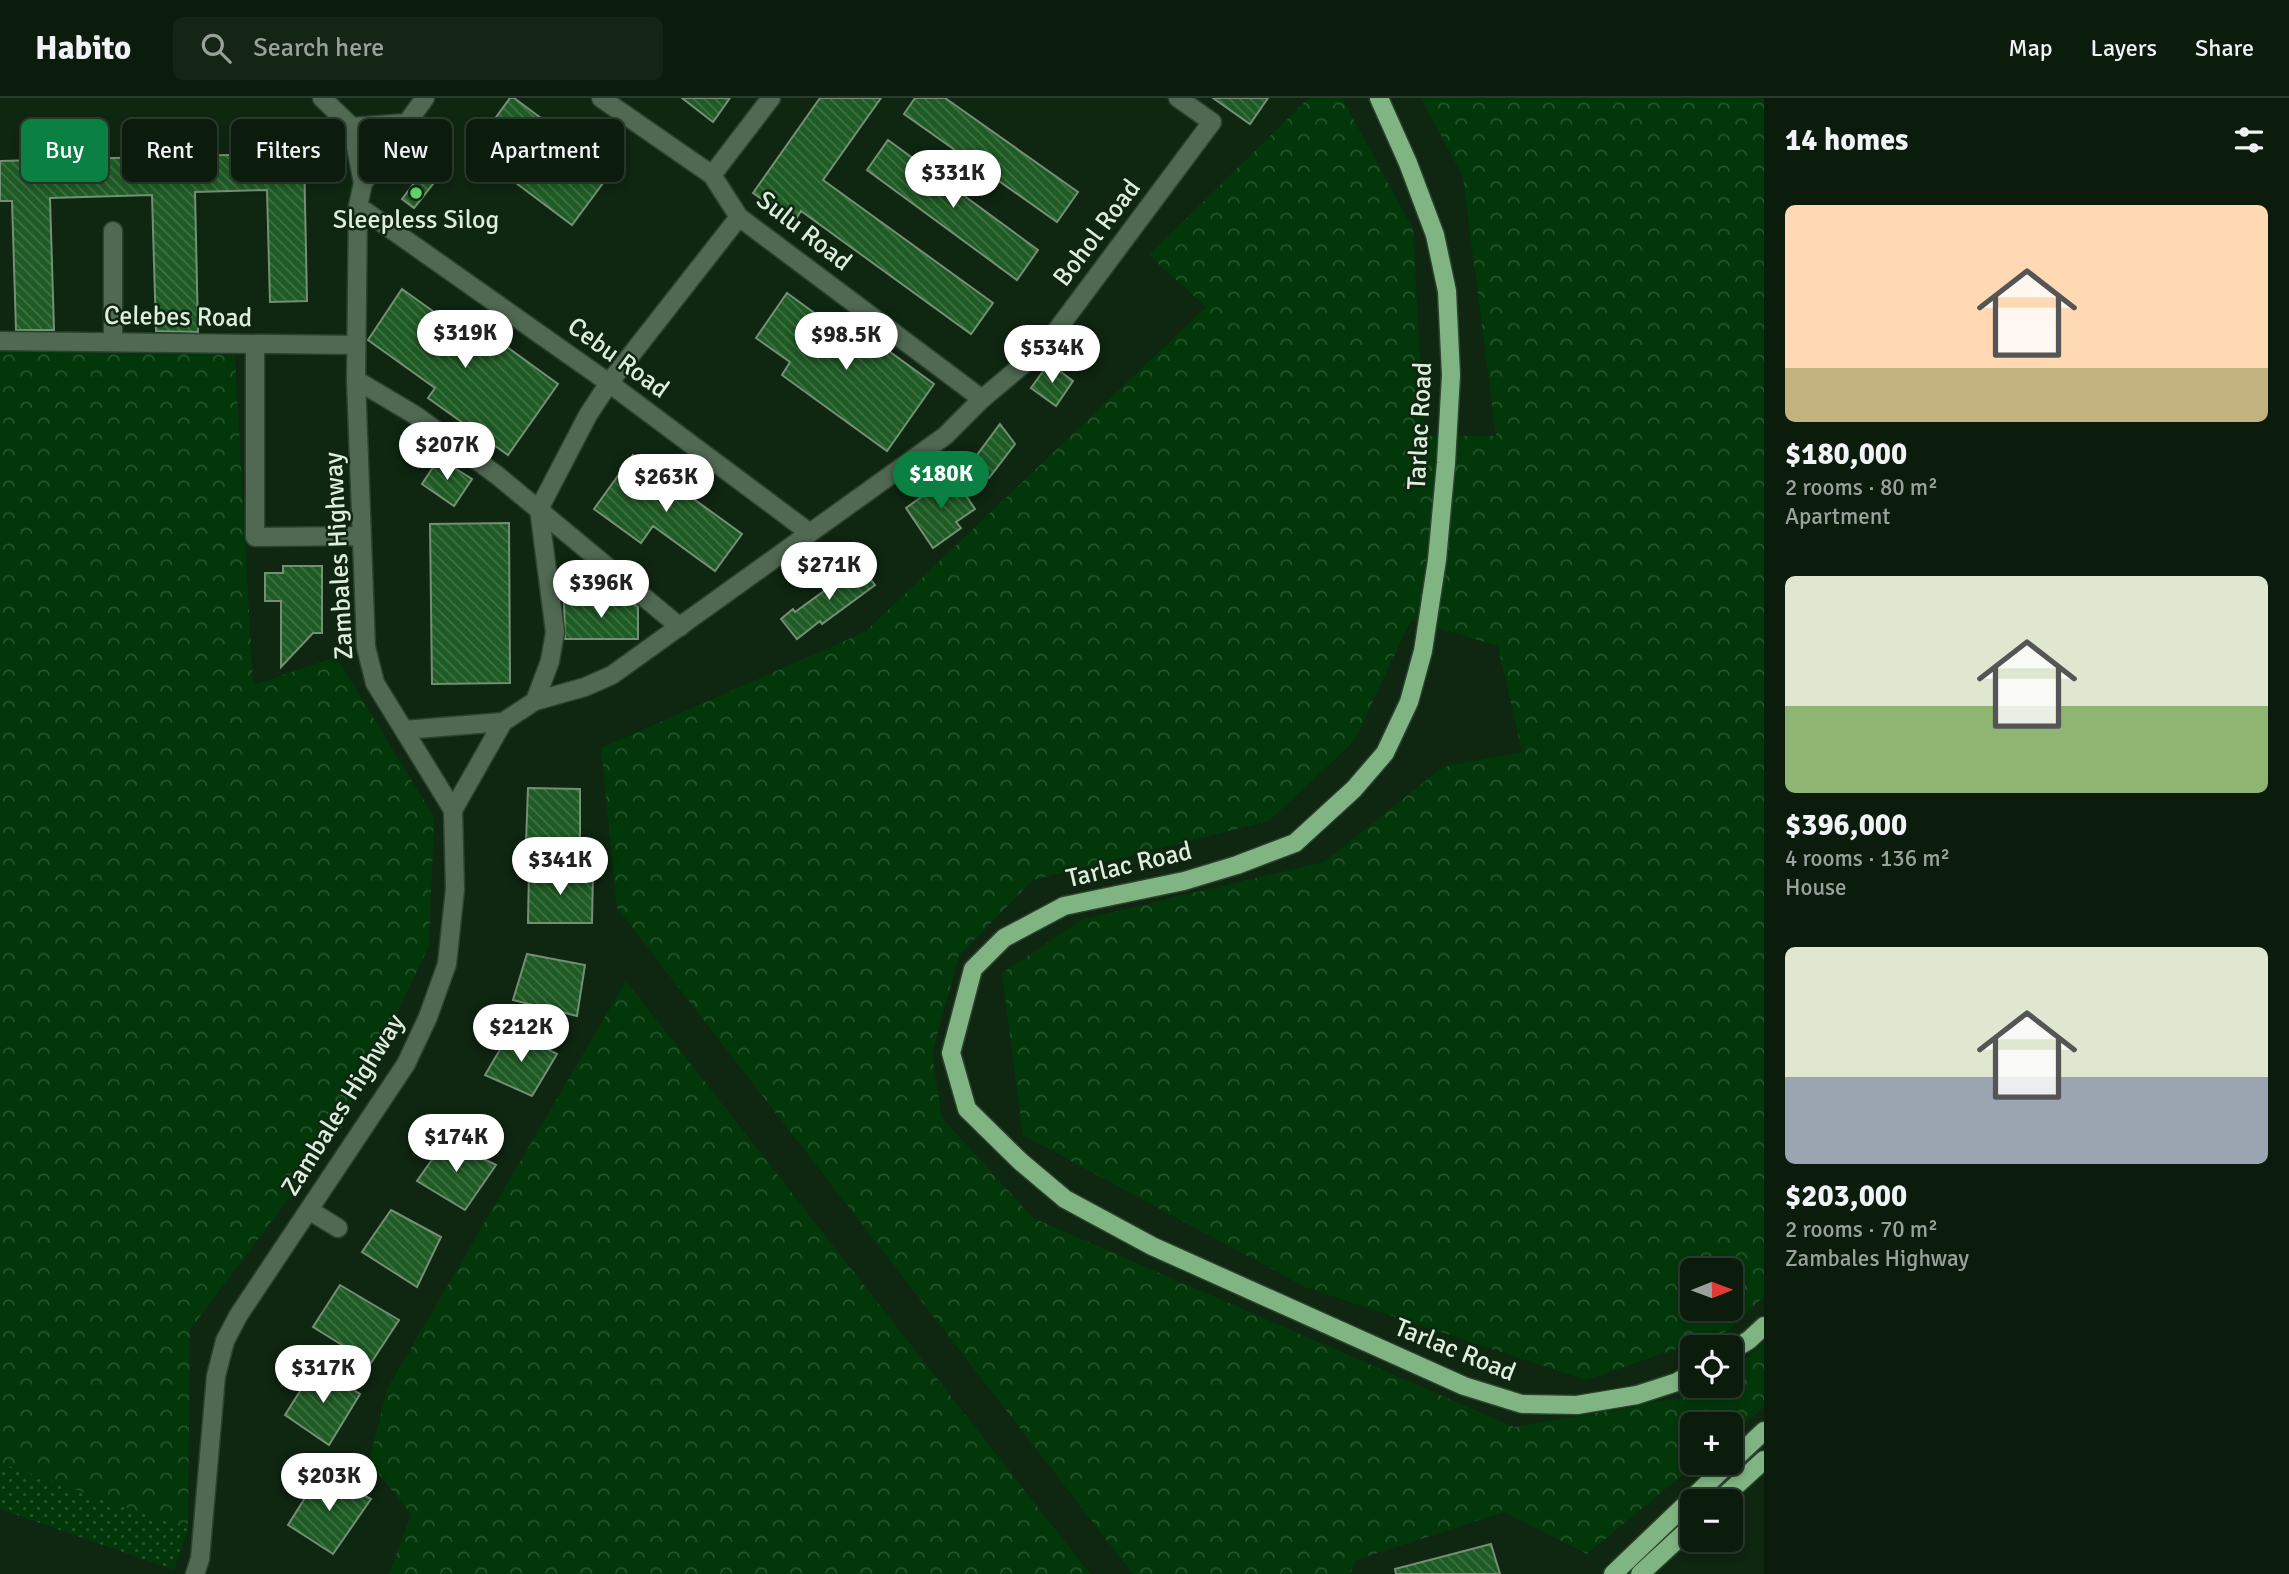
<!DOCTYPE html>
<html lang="en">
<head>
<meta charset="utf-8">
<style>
  body { margin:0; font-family:Signika,sans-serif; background:#142516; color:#f1f3f6; height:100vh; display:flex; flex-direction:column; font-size:26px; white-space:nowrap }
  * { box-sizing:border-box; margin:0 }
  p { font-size:23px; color:#9aa19d }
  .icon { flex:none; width:38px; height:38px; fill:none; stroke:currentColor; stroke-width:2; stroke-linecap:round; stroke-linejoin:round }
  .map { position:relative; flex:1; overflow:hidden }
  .sheet { display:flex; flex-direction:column; background:#0b1c0d; width:525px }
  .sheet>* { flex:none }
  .guide { position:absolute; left:21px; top:21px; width:665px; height:63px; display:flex; gap:14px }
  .needle { width:46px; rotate:89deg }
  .controls { position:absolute; left:1680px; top:1160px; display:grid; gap:14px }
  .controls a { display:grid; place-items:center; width:63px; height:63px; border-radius:10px; background:#0b1c0d; box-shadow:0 4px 10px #0003,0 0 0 2px #2b3a2e; font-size:35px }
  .price { position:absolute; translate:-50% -60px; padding:0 16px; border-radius:24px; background:#fff; color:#222; font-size:23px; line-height:46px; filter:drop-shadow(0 2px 4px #0008) }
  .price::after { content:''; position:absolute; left:50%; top:42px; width:21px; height:16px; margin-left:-10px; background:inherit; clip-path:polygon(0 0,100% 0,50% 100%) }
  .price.current { background:#0b8043; color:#fff }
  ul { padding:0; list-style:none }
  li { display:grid; align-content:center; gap:14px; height:371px; padding:0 21px }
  li span { display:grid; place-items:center; height:217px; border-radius:10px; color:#555 }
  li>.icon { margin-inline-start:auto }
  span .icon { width:126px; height:126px; fill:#fffc; stroke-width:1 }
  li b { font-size:30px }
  h2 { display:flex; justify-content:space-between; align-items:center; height:84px; padding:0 21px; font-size:30px }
  .tag { padding:0 24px; border-radius:10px; background:#0b1c0d; box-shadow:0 4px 10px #0003,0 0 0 2px #2b3a2e; font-size:24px; line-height:63px }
  .tag.current { background:#0b8043; color:#fff }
  header { display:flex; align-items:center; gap:42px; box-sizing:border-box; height:98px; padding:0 35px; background:#0b1c0d; border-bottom:2px solid #2b3a2e }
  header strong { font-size:33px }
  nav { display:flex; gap:38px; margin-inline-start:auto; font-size:24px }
  .search { width:490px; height:63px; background:#142516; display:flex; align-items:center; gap:18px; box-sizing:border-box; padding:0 24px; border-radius:10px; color:#9aa19d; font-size:26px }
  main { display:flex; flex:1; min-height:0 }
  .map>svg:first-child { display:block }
</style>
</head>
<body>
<header>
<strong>Habito</strong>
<div class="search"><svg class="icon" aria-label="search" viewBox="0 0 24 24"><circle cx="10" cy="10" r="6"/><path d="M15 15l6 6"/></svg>Search here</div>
<nav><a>Map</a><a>Layers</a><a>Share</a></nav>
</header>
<main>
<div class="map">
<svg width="1764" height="1476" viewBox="0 0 1764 1476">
  <defs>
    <pattern id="grass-dots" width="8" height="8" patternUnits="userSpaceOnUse" patternTransform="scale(1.75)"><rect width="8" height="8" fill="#02370a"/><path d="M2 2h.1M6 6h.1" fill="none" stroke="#26542d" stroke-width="1.8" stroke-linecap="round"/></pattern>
    <pattern id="forest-crowns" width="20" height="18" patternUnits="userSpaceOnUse" patternTransform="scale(1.75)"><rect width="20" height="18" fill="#02370a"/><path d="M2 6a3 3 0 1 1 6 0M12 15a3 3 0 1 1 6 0" fill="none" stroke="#26542d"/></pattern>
    <pattern id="building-back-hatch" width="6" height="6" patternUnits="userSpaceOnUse" patternTransform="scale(1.75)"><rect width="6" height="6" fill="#1f5b25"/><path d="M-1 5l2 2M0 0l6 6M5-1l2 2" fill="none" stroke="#3f7344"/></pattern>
  </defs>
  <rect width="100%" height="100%" fill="#0f2611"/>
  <path fill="url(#grass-dots)" d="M 0,1365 L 188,1431 L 174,1472 L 0,1411 Z"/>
  <path fill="url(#forest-crowns)" fill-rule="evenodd" d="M 1309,0 L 1342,0 L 1413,131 L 1424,338 L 1496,338 L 1463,79 L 1421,0 L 1764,0 L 1764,1198 L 1728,1233 L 1586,1282 L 1305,1189 L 1023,1037 L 1002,875 L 1083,821 L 1324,764 L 1443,669 L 1522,654 L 1498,548 L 1411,522 L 1354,643 L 1269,723 L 1033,782 L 959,857 L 932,956 L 942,1020 L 1033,1120 L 1514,1329 L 1705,1296 L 1714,1288 L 1731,1288 L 1731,1273 L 1764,1244 L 1764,1309 L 1731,1336 L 1731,1326 L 1692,1326 L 1692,1365 L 1697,1365 L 1587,1456 L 1504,1414 L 1356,1462 L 1350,1476 L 1133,1476 L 617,810 L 601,650 L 865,534 L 1206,209 L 1149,157 ZM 1692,1172 L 1731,1172 L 1731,1211 L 1692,1211 Z
    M 0,248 L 235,257 L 253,587 L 336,559 L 434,719 L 429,848 L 342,1029 L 190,1232 L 188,1431 L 0,1365 Z
    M 626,883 L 1090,1476 L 389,1476 L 411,1416 L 369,1364 L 387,1291 Z"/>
  <path fill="url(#building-back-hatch)" stroke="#758f75" stroke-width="2" d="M 510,0 L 514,0 L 612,73 L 572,127 L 472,52 Z
    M 682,0 L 730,0 L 713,24 Z
    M 820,0 L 881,0 L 823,82 L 993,205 L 971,236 L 801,113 L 794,124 L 753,95 Z
    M 915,0 L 945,0 L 1078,94 L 1057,124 L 904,16 Z
    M 1213,0 L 1268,0 L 1250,26 Z
    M 888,42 L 1038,152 L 1017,182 L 867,72 Z
    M 422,46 L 448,67 L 414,110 L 402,101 L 415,84 L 401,73 Z
    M 304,55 L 307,203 L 270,204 L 267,92 L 195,94 L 198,234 L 156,233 L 152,97 L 50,100 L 54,232 L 16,232 L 12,103 L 0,103 L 0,63 Z
    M 402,191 L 455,229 L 463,217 L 558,286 L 508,357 L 428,300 L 435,290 L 368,242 Z
    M 787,195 L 846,238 L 853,227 L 934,286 L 887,353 L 782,277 L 790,264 L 756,240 Z
    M 1049,265 L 1073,283 L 1056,308 L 1031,290 Z
    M 1000,326 L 1015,346 L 989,380 L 971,365 Z
    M 633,357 L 742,436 L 715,473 L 653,428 L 641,445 L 594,411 Z
    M 439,360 L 472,381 L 454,408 L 422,386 Z
    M 952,377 L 975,411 L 956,424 L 961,430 L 933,450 L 906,410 Z
    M 509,425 L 510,585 L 432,586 L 430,426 Z
    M 860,467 L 875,487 L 822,526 L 820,523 L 797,541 L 781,521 L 793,511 L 795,514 Z
    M 283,468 L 322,468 L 322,535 L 313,535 L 281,569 L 281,503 L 265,503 L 265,475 L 283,475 Z
    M 564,503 L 631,503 L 638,509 L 638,541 L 565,541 Z
    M 528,690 L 580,691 L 580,745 L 526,744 Z
    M 529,771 L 593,774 L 592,825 L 528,825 Z
    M 527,856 L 585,867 L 577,918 L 513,902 Z
    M 511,933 L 557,956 L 532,998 L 485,977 Z
    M 446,1042 L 496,1067 L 465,1112 L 417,1083 Z
    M 391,1112 L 441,1139 L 417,1189 L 362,1154 Z
    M 340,1187 L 399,1222 L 371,1265 L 313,1229 Z
    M 316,1268 L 360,1296 L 329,1347 L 285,1317 Z
    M 320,1376 L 371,1401 L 333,1456 L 288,1427 Z
    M 1491,1446 L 1500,1476 L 1396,1476 L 1395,1471 Z"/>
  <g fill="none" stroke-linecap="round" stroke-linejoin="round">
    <defs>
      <path id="minor" d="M 322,0 L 352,29 L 407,25
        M 601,0 L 712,77 L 739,119 L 982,301
        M 352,29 L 363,85
        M 712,77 L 771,0
        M 358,108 L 609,285 L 810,435
        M 113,133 L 113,244
        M 0,243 L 355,247
        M 255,246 L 255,439 L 361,438
        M 356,282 L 415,317 L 498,378 L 680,529
        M 535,603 L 550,563 L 555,534 L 539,411 L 588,317 L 609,285 L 739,119
        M 404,632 L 503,624 L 535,603 L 585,589 L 612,577 L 945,338 L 982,301 L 1045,248 L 1212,24 L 1178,0
        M 453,712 L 503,624
        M 309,1112 L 338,1130
        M 195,1476 L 200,1461 L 216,1278 L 225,1243 L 238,1218 L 406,966 L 428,919 L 447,866 L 455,791 L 453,712 L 375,585 L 366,549 L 356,282 L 358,108 L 363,85 L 425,0"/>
      <path id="major" d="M 1379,0 L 1408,65 L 1435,137 L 1447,193 L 1451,277 L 1446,365 L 1437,462 L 1423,553 L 1409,604 L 1385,655 L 1354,691 L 1295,745 L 1237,767 L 1184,783 L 1064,808 L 1004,840 L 973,871 L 951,955 L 967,1011 L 1021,1064 L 1065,1101 L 1152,1148 L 1464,1288 L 1522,1306 L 1577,1307 L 1637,1297 L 1677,1284 L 1692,1275
        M 1731,1253 L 1749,1242 L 1764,1228
        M 1731,1364 L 1764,1333
        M 1718,1404 L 1764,1362
        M 1613,1476 L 1729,1365
        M 1640,1476 L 1692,1428"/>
    </defs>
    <use href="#minor" stroke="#2c422e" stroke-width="21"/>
    <use href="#major" stroke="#2c422e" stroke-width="21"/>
    <use href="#minor" stroke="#516952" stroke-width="18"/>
    <use href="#major" stroke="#81b483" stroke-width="18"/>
  </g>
  <circle fill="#61d46a" stroke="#0f2611" stroke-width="2.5" cx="416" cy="95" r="7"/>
  <g text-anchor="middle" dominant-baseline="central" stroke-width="5" stroke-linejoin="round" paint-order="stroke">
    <g font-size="26" fill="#dfeddf" stroke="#0f2611">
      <text x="416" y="122">Sleepless Silog</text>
    </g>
    <g font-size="26" fill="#dfeddf" stroke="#0f2611">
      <text transform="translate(804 133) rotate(38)">Sulu Road</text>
      <text transform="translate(1097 135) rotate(-53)">Bohol Road</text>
      <text transform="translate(178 219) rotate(1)">Celebes Road</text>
      <text transform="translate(618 260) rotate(36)">Cebu Road</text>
      <text transform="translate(1420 328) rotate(-87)">Tarlac Road</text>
      <text transform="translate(339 458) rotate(-93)">Zambales Highway</text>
      <text transform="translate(1129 767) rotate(-13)">Tarlac Road</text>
      <text transform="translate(343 1007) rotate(-58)">Zambales Highway</text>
      <text transform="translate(1455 1252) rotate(22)">Tarlac Road</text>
    </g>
  </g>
</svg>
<div class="controls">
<a><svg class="needle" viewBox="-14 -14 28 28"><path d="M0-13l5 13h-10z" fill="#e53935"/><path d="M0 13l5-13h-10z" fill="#9aa19d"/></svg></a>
<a><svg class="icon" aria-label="locate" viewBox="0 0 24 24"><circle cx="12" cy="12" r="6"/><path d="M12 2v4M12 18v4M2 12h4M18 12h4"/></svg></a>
<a>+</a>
<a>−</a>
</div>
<b class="price" style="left:953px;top:112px">$331K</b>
<b class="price" style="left:465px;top:272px">$319K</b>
<b class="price" style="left:846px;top:274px">$98.5K</b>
<b class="price" style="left:1052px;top:287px">$534K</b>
<b class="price" style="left:447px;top:384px">$207K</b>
<b class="price current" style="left:941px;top:413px">$180K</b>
<b class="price" style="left:666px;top:416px">$263K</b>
<b class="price" style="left:829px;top:504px">$271K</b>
<b class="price" style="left:601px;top:522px">$396K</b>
<b class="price" style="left:560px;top:799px">$341K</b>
<b class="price" style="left:521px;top:966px">$212K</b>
<b class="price" style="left:456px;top:1076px">$174K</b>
<b class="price" style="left:323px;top:1307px">$317K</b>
<b class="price" style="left:329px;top:1415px">$203K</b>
<div class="guide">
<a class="tag current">Buy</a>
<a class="tag">Rent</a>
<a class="tag">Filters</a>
<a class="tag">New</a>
<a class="tag">Apartment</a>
</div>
</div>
<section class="sheet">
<h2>14 homes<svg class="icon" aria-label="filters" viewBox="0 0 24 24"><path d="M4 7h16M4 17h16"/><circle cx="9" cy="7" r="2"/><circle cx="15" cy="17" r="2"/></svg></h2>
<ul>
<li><span style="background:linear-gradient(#ffd9b3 75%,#c2b280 0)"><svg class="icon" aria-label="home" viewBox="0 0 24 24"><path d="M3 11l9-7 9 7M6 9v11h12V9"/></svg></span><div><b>$180,000</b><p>2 rooms · 80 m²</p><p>Apartment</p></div></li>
<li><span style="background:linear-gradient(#dfe7d0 60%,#8fb573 0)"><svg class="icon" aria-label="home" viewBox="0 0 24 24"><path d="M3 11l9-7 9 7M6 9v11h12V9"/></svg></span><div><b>$396,000</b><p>4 rooms · 136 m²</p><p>House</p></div></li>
<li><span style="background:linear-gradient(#dfe7d0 60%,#9aa5b1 0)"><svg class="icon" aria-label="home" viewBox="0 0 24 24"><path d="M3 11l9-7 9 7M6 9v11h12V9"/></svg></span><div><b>$203,000</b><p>2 rooms · 70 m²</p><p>Zambales Highway</p></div></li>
</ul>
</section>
</main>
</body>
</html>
